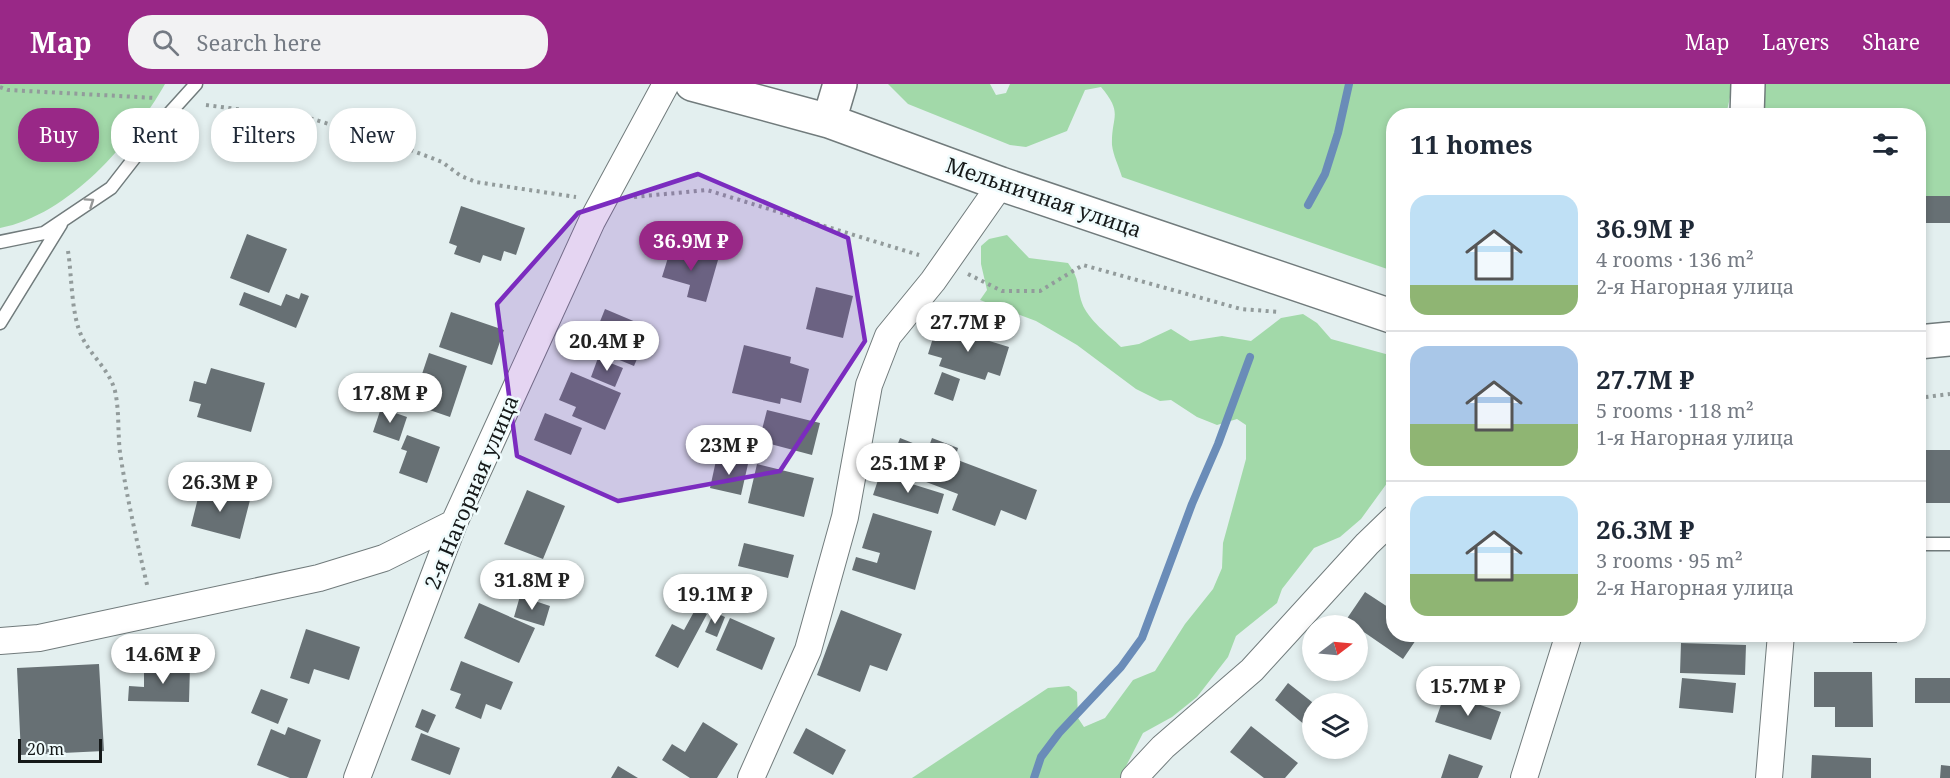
<!DOCTYPE html>
<html lang="en">
<head>
<meta charset="utf-8">
<style>
  body { margin:0; font-family:"Noto Serif",serif; background:#f2f2f3; color:#1f2937; height:100vh; display:flex; flex-direction:column; font-size:22px; white-space:nowrap }
  * { box-sizing:border-box; margin:0 }
  p { font-size:20px; color:#747a83 }
  .icon { flex:none; width:33px; height:33px; fill:none; stroke:currentColor; stroke-width:2; stroke-linecap:round; stroke-linejoin:round }
  .map { position:relative; flex:1; overflow:hidden }
  .drawer { position:absolute; left:1386px; top:24px; width:540px; height:534px; display:flex; flex-direction:column; background:#fff; border-radius:24px; box-shadow:0 3px 9px #0003 }
  .drawer>* { flex:none }
  .banner { position:absolute; left:18px; top:24px; width:570px; height:54px; display:flex; gap:12px }
  .needle { width:39px; rotate:74deg }
  .controls { position:absolute; left:1302px; top:531px; display:grid; gap:12px }
  .controls a { display:grid; place-items:center; width:66px; height:66px; border-radius:50%; background:#fff; box-shadow:0 3px 9px #0003; font-size:30px }
  .scale { position:absolute; left:18px; bottom:15px; width:84px; box-sizing:border-box; padding-left:6px; border:3px solid #151919; border-top:0; font-size:16px; line-height:21px; white-space:nowrap; color:#151919; -webkit-text-stroke:4px #f0fcfd; paint-order:stroke }
  .price { position:absolute; translate:-50% -51px; padding:0 14px; border-radius:21px; background:#fff; color:#222; font-size:20px; line-height:39px; filter:drop-shadow(0 2px 3px #0008) }
  .price::after { content:''; position:absolute; left:50%; top:36px; width:18px; height:14px; margin-left:-9px; background:inherit; clip-path:polygon(0 0,100% 0,50% 100%) }
  .price.current { background:#992887; color:#fff }
  ul { padding:0; list-style:none }
  li { display:flex; align-items:center; gap:18px; height:150px; padding:0 24px }
  li+li { border-top:2px solid #e0e1e3 }
  li span { display:grid; place-items:center; flex:none; width:168px; height:120px; border-radius:18px; color:#555 }
  li>.icon { margin-inline-start:auto }
  span .icon { width:72px; height:72px; fill:#fffc; stroke-width:1 }
  li b { font-size:26px }
  h2 { display:flex; justify-content:space-between; align-items:center; height:72px; padding:0 24px; font-size:26px }
  .pill { padding:0 21px; border-radius:24px; background:#fff; box-shadow:0 3px 9px #0003; font-size:21px; line-height:54px }
  .pill.current { background:#992887; color:#fff }
  header { display:flex; align-items:center; gap:36px; box-sizing:border-box; height:84px; padding:0 30px; background:#992887; color:#fff }
  header strong { font-size:28px }
  nav { display:flex; gap:33px; margin-inline-start:auto; font-size:21px }
  .search { width:420px; height:54px; background:#f2f2f3; display:flex; align-items:center; gap:15px; box-sizing:border-box; padding:0 21px; border-radius:24px; color:#747a83; font-size:22px }
  .map>svg:first-child { display:block }
</style>
</head>
<body>
<header>
<strong>Map</strong>
<div class="search"><svg class="icon" aria-label="search" viewBox="0 0 24 24"><circle cx="10" cy="10" r="6"/><path d="M15 15l6 6"/></svg>Search here</div>
<nav><a>Map</a><a>Layers</a><a>Share</a></nav>
</header>
<div class="map">
<svg width="1950" height="694" viewBox="0 0 1950 694">
  <rect width="100%" height="100%" fill="#e3efef"/>
  <path fill="#a2d9a9" d="M 0,0 L 165,0 C 132,58 69,131 0,144 Z
    M 888,0 L 990,0 L 996,11 L 1006,9 L 1010,0 L 1733,0 L 1726,31 L 1394,32 L 1393,187 L 1122,93 C 1119,83 1113,71 1112,61 C 1111,32 1124,30 1101,3 L 1085,6 L 1067,47 L 1026,63 L 1010,61 L 908,20 Z
    M 1758,0 L 1950,0 L 1950,112 L 1919,112 L 1918,32 L 1757,32 Z
    M 1007,151 L 1029,174 L 1068,179 C 1081,197 1076,201 1082,219 C 1088,236 1109,251 1121,263 L 1139,260 L 1171,245 L 1190,257 L 1222,252 L 1251,257 L 1281,234 L 1303,230 L 1317,239 L 1331,255 L 1393,272 L 1393,391 L 1361,435 L 1340,453 L 1314,464 L 1282,505 L 1277,519 L 1236,552 L 1228,573 L 1197,613 L 1172,633 L 1143,649 L 1120,694 L 912,694 L 1048,604 L 1069,602 L 1077,608 L 1078,634 L 1084,643 L 1105,634 L 1133,596 L 1155,587 L 1185,540 L 1213,505 L 1222,484 L 1223,459 L 1246,375 L 1246,341 L 1237,335 L 1217,341 L 1197,333 L 1171,316 L 1160,317 L 1136,305 L 1077,261 L 1036,237 L 980,216 L 987,206 L 981,180 L 981,162 L 989,155 Z"/>
  <g fill="none" stroke-linecap="round" stroke-linejoin="round">
    <path stroke="#6a8cb8" stroke-width="8" d="M 1308,121 L 1325,90 L 1338,49 L 1349,0
      M 1034,694 L 1041,673 L 1059,649 L 1121,583 L 1142,554 L 1192,420 L 1218,360 L 1250,273"/>
  </g>
  <path fill="#677074" d="M 1918,112 L 1950,112 L 1950,139 L 1918,139 Z
    M 461,122 L 525,144 L 516,171 L 504,167 L 501,177 L 483,171 L 480,179 L 454,170 L 457,162 L 449,159 Z
    M 247,150 L 287,165 L 269,209 L 230,194 Z
    M 671,164 L 718,176 L 706,218 L 687,213 L 690,201 L 662,193 Z
    M 816,203 L 853,212 L 843,254 L 806,245 Z
    M 244,208 L 281,222 L 286,210 L 299,215 L 301,209 L 309,212 L 296,244 L 239,221 Z
    M 605,225 L 650,244 L 634,282 L 605,270 L 610,256 L 595,250 Z
    M 451,228 L 504,246 L 492,281 L 439,263 Z
    M 937,241 L 1009,263 L 1000,292 L 988,288 L 985,296 L 939,282 L 942,274 L 928,270 Z
    M 744,261 L 791,273 L 790,279 L 809,285 L 801,319 L 781,314 L 780,320 L 732,309 Z
    M 429,269 L 467,282 L 450,333 L 412,320 Z
    M 598,274 L 623,284 L 615,303 L 591,293 Z
    M 211,284 L 265,299 L 251,348 L 197,333 L 201,320 L 189,317 L 194,297 L 206,300 Z
    M 571,288 L 621,309 L 605,346 L 572,332 L 576,323 L 559,316 Z
    M 942,288 L 960,295 L 953,317 L 934,310 Z
    M 381,324 L 407,333 L 399,357 L 373,348 Z
    M 767,326 L 820,339 L 812,371 L 759,357 Z
    M 545,329 L 582,344 L 571,371 L 534,356 Z
    M 407,351 L 440,363 L 427,399 L 399,389 L 407,367 L 401,365 Z
    M 900,354 L 928,365 L 932,354 L 958,364 L 955,375 L 1037,406 L 1026,436 L 1001,426 L 995,442 L 952,426 L 958,410 L 889,384 Z
    M 1918,366 L 1950,366 L 1950,419 L 1918,419 Z
    M 717,372 L 748,380 L 741,411 L 710,404 Z
    M 757,380 L 814,394 L 804,433 L 748,419 Z
    M 880,390 L 944,410 L 938,430 L 873,411 Z
    M 201,402 L 250,416 L 240,455 L 191,442 Z
    M 527,406 L 565,422 L 543,475 L 504,460 Z
    M 873,429 L 932,447 L 915,506 L 852,486 L 856,473 L 877,479 L 880,469 L 862,464 Z
    M 744,459 L 794,471 L 788,494 L 738,482 Z
    M 1365,508 L 1394,527 L 1394,550 L 1420,550 L 1403,575 L 1358,544 L 1358,542 L 1346,536 Z
    M 520,512 L 550,522 L 544,542 L 514,533 Z
    M 479,519 L 535,544 L 519,579 L 464,554 Z
    M 696,524 L 707,530 L 678,584 L 655,572 L 672,540 L 684,546 Z
    M 841,526 L 902,550 L 887,587 L 870,581 L 860,608 L 817,591 Z
    M 714,528 L 725,533 L 717,553 L 705,548 Z
    M 730,534 L 775,554 L 762,586 L 716,566 Z
    M 306,545 L 360,563 L 349,596 L 314,585 L 309,600 L 290,594 Z
    M 1681,550 L 1738,550 L 1738,555 L 1681,554 Z
    M 1853,550 L 1897,550 L 1897,559 L 1853,559 Z
    M 1681,559 L 1746,561 L 1745,591 L 1680,589 Z
    M 461,577 L 513,598 L 501,626 L 486,620 L 481,635 L 455,624 L 461,610 L 450,606 Z
    M 99,580 L 104,667 L 21,671 L 17,584 Z
    M 144,581 L 190,582 L 189,618 L 128,617 L 129,602 L 144,603 Z
    M 1814,588 L 1872,588 L 1873,643 L 1835,643 L 1835,623 L 1814,623 Z
    M 1682,594 L 1736,599 L 1733,629 L 1679,624 Z
    M 1915,594 L 1950,594 L 1950,619 L 1915,619 Z
    M 1288,599 L 1312,618 L 1312,647 L 1275,616 Z
    M 261,605 L 288,615 L 278,640 L 251,629 Z
    M 1445,609 L 1501,628 L 1491,656 L 1435,638 Z
    M 422,625 L 436,631 L 428,649 L 415,643 Z
    M 703,638 L 738,660 L 717,694 L 690,694 L 662,676 L 672,660 L 685,668 Z
    M 1251,642 L 1298,679 L 1285,694 L 1264,694 L 1230,668 Z
    M 288,643 L 321,656 L 307,694 L 290,694 L 257,681 L 271,645 L 285,651 Z
    M 806,644 L 846,666 L 833,691 L 793,669 Z
    M 421,649 L 460,664 L 450,691 L 411,676 Z
    M 1449,670 L 1483,682 L 1478,694 L 1441,694 Z
    M 1812,671 L 1871,674 L 1871,694 L 1811,694 Z
    M 1941,681 L 1950,682 L 1950,694 L 1940,694 Z
    M 618,682 L 638,694 L 611,694 Z"/>
  <g fill="none" stroke-linecap="round" stroke-linejoin="round">
    <defs>
      <path id="lane" d="M 0,158 L 44,149 L 111,104 L 167,32 L 196,0
        M 0,239 L 61,140
        M 1918,460 L 1950,460"/>
      <path id="street" d="M 0,557 L 39,554 L 319,494 L 384,474 L 454,439
        M 357,694 L 454,439 L 592,137 L 666,0
        M 751,694 L 808,566 L 845,433 L 869,301 L 888,252 L 933,197 L 1001,100
        M 1134,694 L 1163,663 L 1252,586 L 1367,460 L 1394,434
        M 1524,694 L 1569,550
        M 1769,694 L 1781,550"/>
      <path id="secondary" d="M 1747,32 L 1748,0"/>
      <path id="primary" d="M 692,0 L 829,37 L 1001,100 L 1394,233
        M 829,37 L 840,0
        M 1918,258 L 1950,255"/>
    </defs>
    <use href="#lane" stroke="#717b7c" stroke-width="15"/>
    <use href="#street" stroke="#717b7c" stroke-width="28"/>
    <use href="#secondary" stroke="#717b7c" stroke-width="36"/>
    <use href="#primary" stroke="#717b7c" stroke-width="36"/>
    <path stroke="#929b9b" stroke-width="4" stroke-dasharray="3 4.5" stroke-linecap="butt" d="M 0,3 L 8,6 L 156,14
      M 206,21 L 313,35 L 408,65 L 442,78 L 461,92 L 476,98 L 576,113
      M 634,113 L 707,106 L 919,171
      M 68,167 C 72,192 71,231 82,253 C 91,272 109,285 115,307 C 120,329 117,353 121,375 C 128,419 138,462 148,505
      M 968,190 L 1002,207 L 1040,207 L 1083,181 L 1241,225 L 1280,228
      M 1918,314 L 1950,310"/>
    <use href="#lane" stroke="#fff" stroke-width="12"/>
    <use href="#street" stroke="#fff" stroke-width="26"/>
    <use href="#secondary" stroke="#fff" stroke-width="33"/>
    <use href="#primary" stroke="#fff" stroke-width="33"/>
  </g>
  <defs><path id="oneway-chevron" d="M-2-3.5L2.5 0L-2 3.5" fill="none" stroke-width="1.6" stroke-linecap="round" stroke-linejoin="round" transform="scale(1.5)"/></defs>
  <use stroke="#969898" href="#oneway-chevron" transform="translate(90 118) rotate(-34)"/>
  <path fill="#7b2cbf" fill-opacity="0.2" stroke="#7b2cbf" stroke-width="4.5" stroke-linejoin="round" d="M 698,90 L 848,154 L 865,257 L 780,387 L 618,417 L 517,372 L 497,220 L 578,129 Z"/>
  <g text-anchor="middle" dominant-baseline="central" stroke-width="5" stroke-linejoin="round" paint-order="stroke">
    <g font-size="21" fill="#151919" stroke="#f0fcfd">
      <text transform="translate(1044 113) rotate(19)">Мельничная улица</text>
      <text transform="translate(471 408) rotate(-67)">2-я Нагорная улица</text>
    </g>
  </g>
</svg>
<div class="controls">
<a><svg class="needle" viewBox="-14 -14 28 28"><path d="M0-13l5 13h-10z" fill="#e53935"/><path d="M0 13l5-13h-10z" fill="#747a83"/></svg></a>
<a><svg class="icon" aria-label="layers" viewBox="0 0 24 24"><path d="M12 4l9 5-9 5-9-5zM3 14l9 5 9-5"/></svg></a>
</div>
<div class="scale">20 m</div>
<b class="price current" style="left:691px;top:188px">36.9M ₽</b>
<b class="price" style="left:968px;top:269px">27.7M ₽</b>
<b class="price" style="left:607px;top:288px">20.4M ₽</b>
<b class="price" style="left:390px;top:340px">17.8M ₽</b>
<b class="price" style="left:729px;top:392px">23M ₽</b>
<b class="price" style="left:908px;top:410px">25.1M ₽</b>
<b class="price" style="left:220px;top:429px">26.3M ₽</b>
<b class="price" style="left:532px;top:527px">31.8M ₽</b>
<b class="price" style="left:715px;top:541px">19.1M ₽</b>
<b class="price" style="left:163px;top:601px">14.6M ₽</b>
<b class="price" style="left:1468px;top:633px">15.7M ₽</b>
<div class="banner">
<a class="pill current">Buy</a>
<a class="pill">Rent</a>
<a class="pill">Filters</a>
<a class="pill">New</a>
</div>
<section class="drawer">
<h2>11 homes<svg class="icon" aria-label="filters" viewBox="0 0 24 24"><path d="M4 7h16M4 17h16"/><circle cx="9" cy="7" r="2"/><circle cx="15" cy="17" r="2"/></svg></h2>
<ul>
<li><span style="background:linear-gradient(#bfe0f5 75%,#8fb573 0)"><svg class="icon" aria-label="home" viewBox="0 0 24 24"><path d="M3 11l9-7 9 7M6 9v11h12V9"/></svg></span><div><b>36.9M ₽</b><p>4 rooms · 136 m²</p><p>2-я Нагорная улица</p></div></li>
<li><span style="background:linear-gradient(#a9c7e8 65%,#8fb573 0)"><svg class="icon" aria-label="home" viewBox="0 0 24 24"><path d="M3 11l9-7 9 7M6 9v11h12V9"/></svg></span><div><b>27.7M ₽</b><p>5 rooms · 118 m²</p><p>1-я Нагорная улица</p></div></li>
<li><span style="background:linear-gradient(#bfe0f5 65%,#8fb573 0)"><svg class="icon" aria-label="home" viewBox="0 0 24 24"><path d="M3 11l9-7 9 7M6 9v11h12V9"/></svg></span><div><b>26.3M ₽</b><p>3 rooms · 95 m²</p><p>2-я Нагорная улица</p></div></li>
</ul>
</section>
</div>
</body>
</html>
